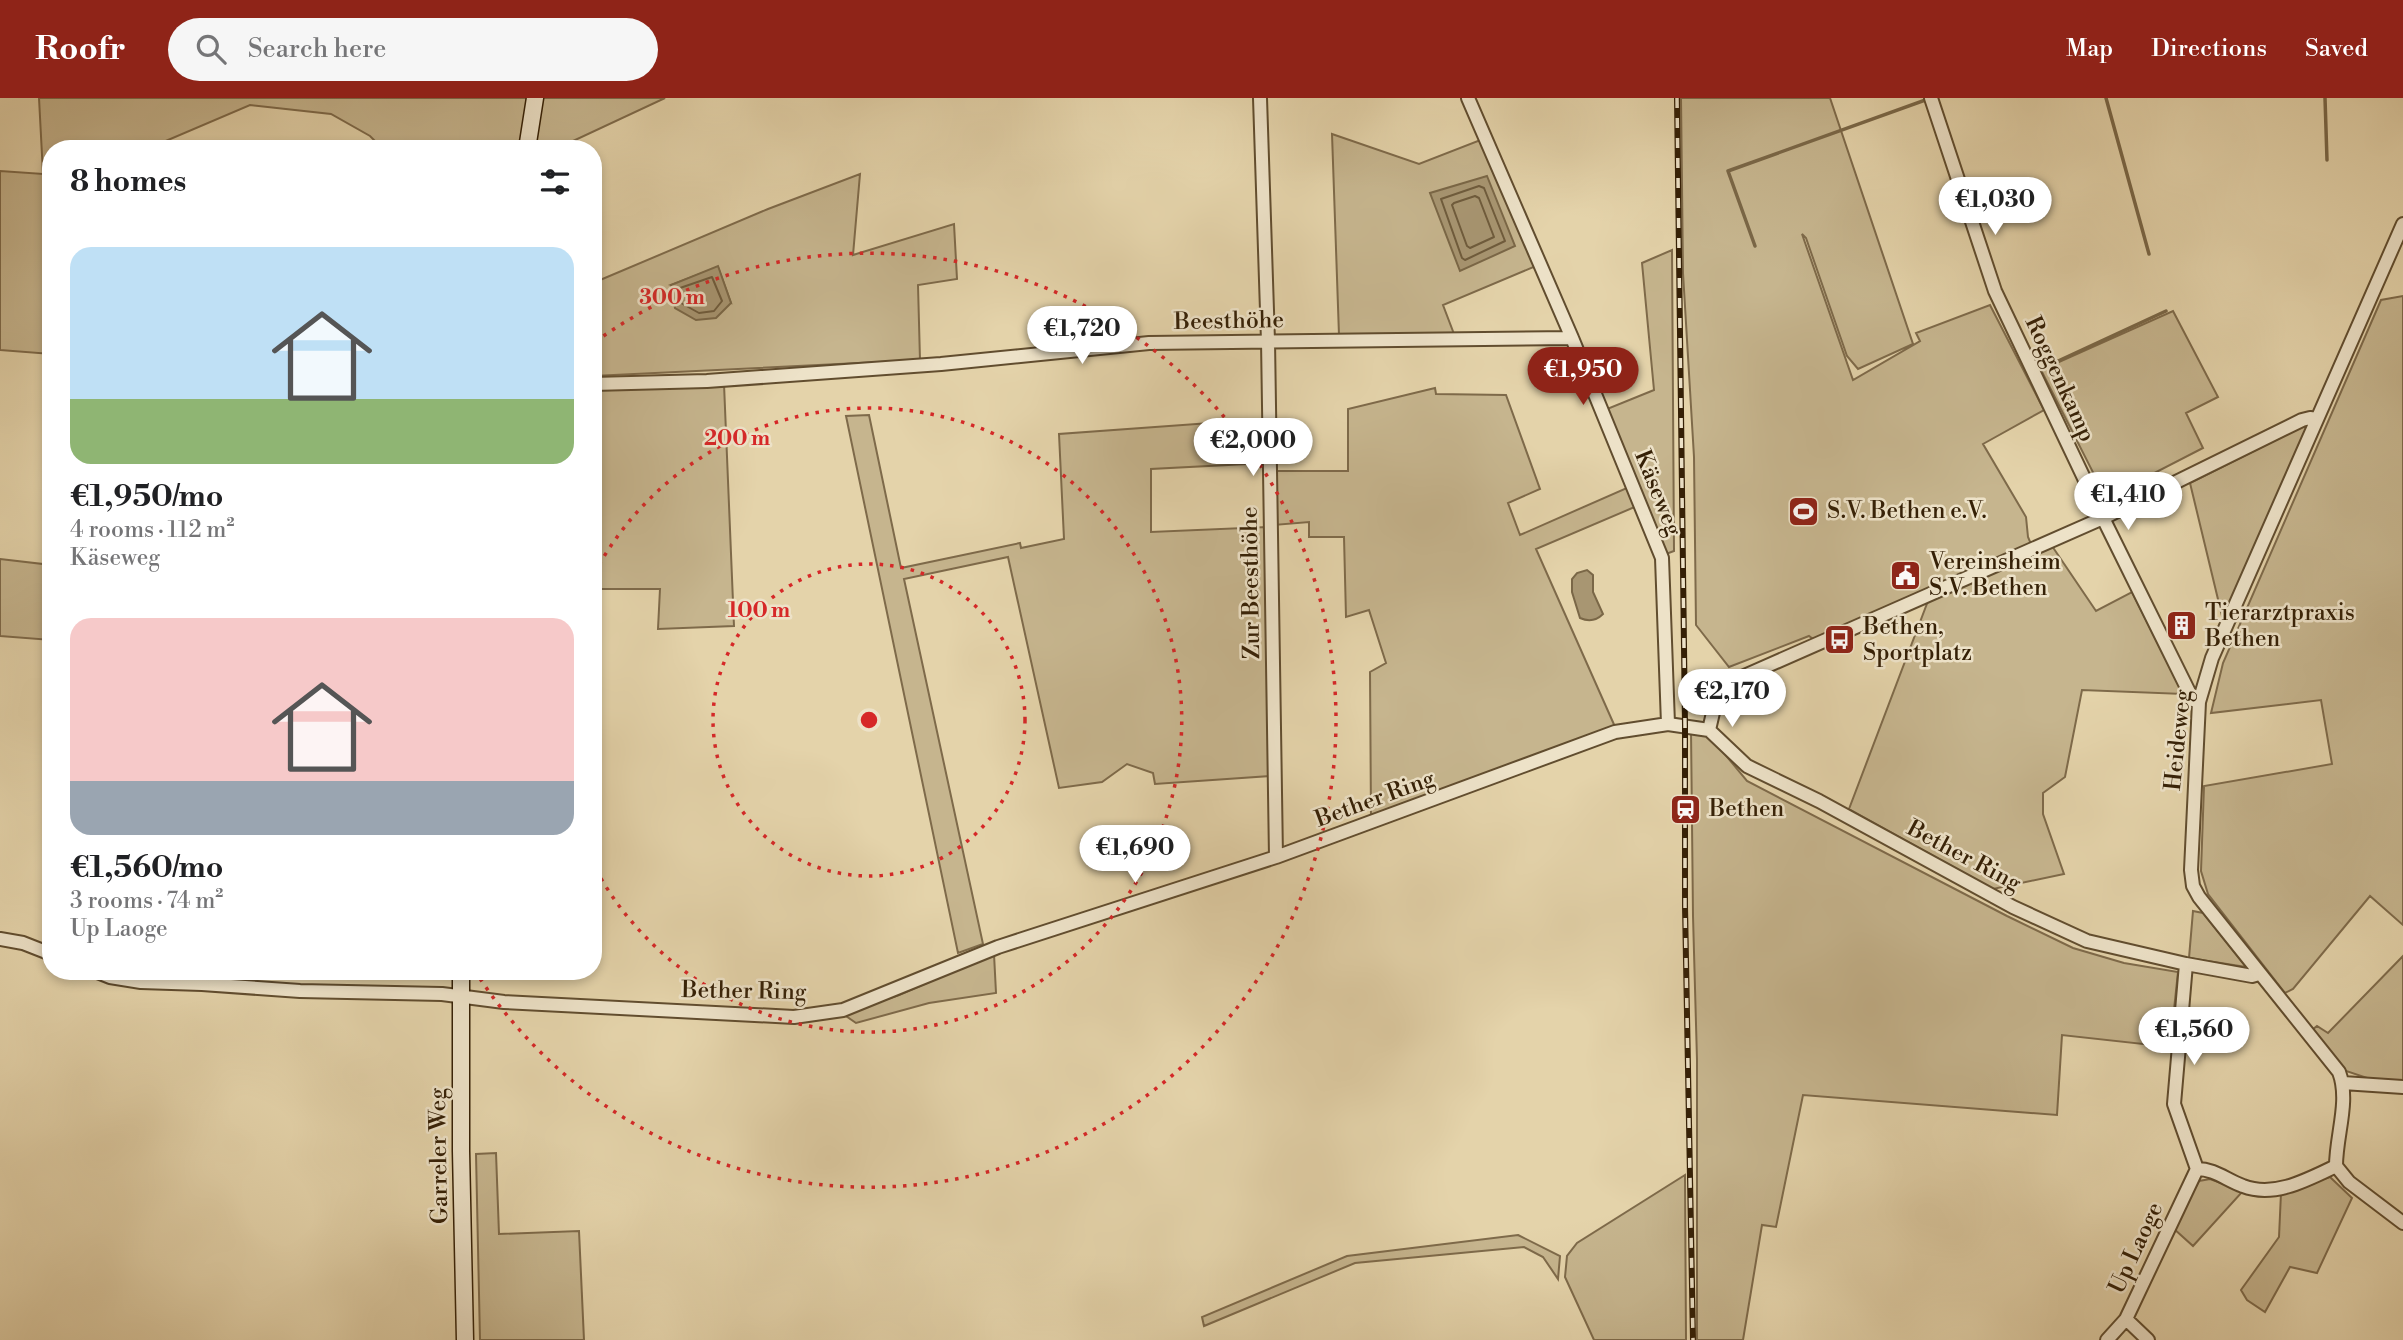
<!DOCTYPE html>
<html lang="en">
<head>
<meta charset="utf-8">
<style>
  body { margin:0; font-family:"Libre Bodoni",serif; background:#f6f6f6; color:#202124; height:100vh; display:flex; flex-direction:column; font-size:26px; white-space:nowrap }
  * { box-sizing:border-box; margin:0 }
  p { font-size:23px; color:#757577 }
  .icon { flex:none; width:38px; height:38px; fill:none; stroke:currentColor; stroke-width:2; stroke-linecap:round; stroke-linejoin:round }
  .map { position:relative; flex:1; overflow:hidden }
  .sheet { position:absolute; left:42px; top:42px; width:560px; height:840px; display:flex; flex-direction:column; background:#fff; border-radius:28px; box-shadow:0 4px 10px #0003 }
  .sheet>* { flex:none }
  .price { position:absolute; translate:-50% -60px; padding:0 16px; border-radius:24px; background:#fff; color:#222; font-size:23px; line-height:46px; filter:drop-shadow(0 2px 4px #0008) }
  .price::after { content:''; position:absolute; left:50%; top:42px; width:21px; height:16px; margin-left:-10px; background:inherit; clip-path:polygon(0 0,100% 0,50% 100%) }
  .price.selected { background:#8f2418; color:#fff }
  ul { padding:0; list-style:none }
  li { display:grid; align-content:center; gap:14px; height:371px; padding:0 28px }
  li span { display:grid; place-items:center; height:217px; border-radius:21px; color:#555 }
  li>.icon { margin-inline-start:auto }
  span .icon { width:126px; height:126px; fill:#fffc; stroke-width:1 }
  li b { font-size:30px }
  h2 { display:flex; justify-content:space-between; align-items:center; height:84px; padding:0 28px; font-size:30px }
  header { display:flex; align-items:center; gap:42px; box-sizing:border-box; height:98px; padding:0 35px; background:#8f2418; color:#fff }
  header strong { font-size:33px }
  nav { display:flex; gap:38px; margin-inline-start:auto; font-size:24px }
  .search { width:490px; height:63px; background:#f6f6f6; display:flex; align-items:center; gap:18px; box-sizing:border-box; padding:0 24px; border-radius:38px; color:#757577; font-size:26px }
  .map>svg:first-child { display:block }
</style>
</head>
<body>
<header>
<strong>Roofr</strong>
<div class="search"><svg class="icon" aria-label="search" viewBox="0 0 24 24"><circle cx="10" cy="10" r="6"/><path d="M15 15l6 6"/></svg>Search here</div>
<nav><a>Map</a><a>Directions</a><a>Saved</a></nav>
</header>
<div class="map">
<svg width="2403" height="1242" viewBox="0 0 2403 1242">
  <rect width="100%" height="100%" fill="#e4d3aa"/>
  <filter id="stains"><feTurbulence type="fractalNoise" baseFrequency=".00286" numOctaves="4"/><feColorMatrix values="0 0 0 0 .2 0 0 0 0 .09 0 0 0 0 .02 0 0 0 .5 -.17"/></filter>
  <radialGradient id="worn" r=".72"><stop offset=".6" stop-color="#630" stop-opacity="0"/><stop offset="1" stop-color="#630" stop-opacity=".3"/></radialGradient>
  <path fill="#c6b58e" stroke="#7e6a4a" stroke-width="2" fill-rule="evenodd" d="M 39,0 L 665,0 L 556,51 L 383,51 L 370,38 L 331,16 L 250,7 L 147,51 L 51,51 L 51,256 L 0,252 L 0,73 L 43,76 Z
    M 1681,0 L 1830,0 L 1913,246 L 1858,271 L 1847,258 L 1806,140 L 1802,136 L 1853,282 L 1920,243 L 1916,235 L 1990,207 L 2044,312 L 1983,346 L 2026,419 L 2028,439 L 2031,446 L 1813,541 L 1809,538 L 1729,569 L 1696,527 L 1694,359 L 1683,175 Z
    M 1332,36 L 1419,66 L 1483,41 L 1536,168 L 1443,207 L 1454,236 L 1339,237 Z
    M 860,76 L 853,157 L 954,126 L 957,181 L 918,187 L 920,262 L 593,278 L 593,185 L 768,111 ZM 718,169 L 731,205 L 671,187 Z
    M 1672,152 L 1674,453 L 1666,456 L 1607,311 L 1654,292 L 1642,165 Z
    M 2403,198 L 2403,827 L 2370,798 L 2293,891 L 2285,895 L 2208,796 L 2201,773 L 2204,688 L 2332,666 L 2321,602 L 2211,615 L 2223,565 L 2381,202 Z
    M 2173,213 L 2218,299 L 2186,315 L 2203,350 L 2106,400 L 2041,272 Z
    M 724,286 L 734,528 L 658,531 L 660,491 L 593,491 L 593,289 Z
    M 1435,290 L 1436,296 L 1506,297 L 1540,391 L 1508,405 L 1520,437 L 1629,389 L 1637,408 L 1536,451 L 1616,631 L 1371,720 L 1370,574 L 1386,565 L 1369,512 L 1346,519 L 1344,439 L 1309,439 L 1309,424 L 1274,427 L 1273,373 L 1348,373 L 1348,311 Z
    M 869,317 L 901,470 L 1020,445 L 1021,450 L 1064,441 L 1059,336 L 1265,321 L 1266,365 L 1151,371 L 1151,434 L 1267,429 L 1270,678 L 1155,686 L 1153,675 L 1127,666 L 1102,684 L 1059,690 L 1008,459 L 904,481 L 983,846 L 958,855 L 846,318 Z
    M 2308,326 L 2223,522 L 2190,385 Z
    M 2052,448 L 2096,513 L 2132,494 L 2183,596 L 2082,592 L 2065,679 L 2043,695 L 2043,716 L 2064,776 L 1993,791 L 1849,711 L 1928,503 Z
    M 0,461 L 51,467 L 51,542 L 0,538 Z
    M 1691,632 L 1709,637 L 1747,683 L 2007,818 L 2073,850 L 2124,865 L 2178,874 L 2170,949 L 2062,937 L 2057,1017 L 1803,997 L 1776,1129 L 1762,1127 L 1743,1242 L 1697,1242 L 1697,962 L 1693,818 Z
    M 2193,813 L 2203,815 L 2246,869 L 2189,860 Z
    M 994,856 L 996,895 L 929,905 L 856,925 L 843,916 L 899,897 Z
    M 2403,858 L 2403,984 L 2370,981 L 2346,973 L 2312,932 L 2317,928 L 2328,935 Z
    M 496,1055 L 499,1136 L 579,1133 L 584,1242 L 480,1242 L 476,1056 Z
    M 1685,1077 L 1686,1242 L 1594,1242 L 1565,1179 L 1567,1158 L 1577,1145 Z
    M 2330,1079 L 2352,1100 L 2317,1175 L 2290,1169 L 2265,1214 L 2247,1202 L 2241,1192 L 2279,1139 L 2281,1095 Z
    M 2210,1081 L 2243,1093 L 2193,1148 L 2173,1130 L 2199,1083 Z
    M 1518,1137 L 1560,1158 L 1558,1181 L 1543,1159 L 1524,1149 L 1355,1165 L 1204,1228 L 1202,1219 L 1347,1158 Z"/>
  <path fill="#a89672" stroke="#7a6747" stroke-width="2" d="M 1487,78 L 1515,148 L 1460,173 L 1430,95 Z
    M 718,168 L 731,205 L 716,220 L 696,222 L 675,210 L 671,187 Z
    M 1587,472 L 1593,477 L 1593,494 L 1603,516 C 1596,523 1589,524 1580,520 L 1572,494 L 1572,481 L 1577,475 Z"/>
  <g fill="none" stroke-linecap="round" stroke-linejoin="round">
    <path stroke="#6e5b3c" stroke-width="2" d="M 1479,88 L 1484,90 L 1505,143 L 1465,162 L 1462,160 L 1441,101 Z
      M 1475,98 L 1479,100 L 1494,139 L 1470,150 L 1467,148 L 1452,107 L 1454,105 Z
      M 712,179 L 722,203 L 714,213 L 699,215 L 681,205 L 680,190 Z"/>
    <path stroke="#7a6747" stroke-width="3.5" d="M 2106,0 L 2149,156
      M 2325,0 L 2327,62
      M 1755,148 L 1728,73 L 1928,1
      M 2043,270 L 2166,213"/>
    <defs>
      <path id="street" d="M 1260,0 L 1268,243 L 1276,759
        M 1468,0 L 1572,240 L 1662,460 L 1668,626
        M 1931,0 L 1995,193 L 2103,420 L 2193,602 L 2199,604
        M 2403,126 L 2212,560 L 2199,604 L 2191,772 L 2193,788 L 2199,799 L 2339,974 C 2350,1003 2336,1037 2336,1068 L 2349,1084 L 2403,1125
        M 593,286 L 707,283 L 941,266 L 1149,245 L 1572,240
        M 1709,632 L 1718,593 L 1733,583 L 2103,420 L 2302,322 L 2310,320 L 2317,321
        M 0,841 L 23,845 L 51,856
        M 2186,866 L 2174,1006 L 2197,1071
        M 95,873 L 110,879 L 141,884 L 202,886 L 300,893 L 442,896 L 504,904 L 794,919 L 843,912 L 998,849 L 1276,759 L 1615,634 L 1668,626 L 1709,632 L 1747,668 L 1819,703 L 2013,809 L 2087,843 L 2186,866 L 2252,878 L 2259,876
        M 2343,985 L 2403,989
        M 2126,1221 L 2148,1242
        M 2107,1242 L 2126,1221 L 2197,1071 C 2215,1071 2226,1082 2243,1088 C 2274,1100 2307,1082 2336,1068"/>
      <path id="secondary" d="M 527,51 L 535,0
        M 461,873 L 461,1053 L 465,1242"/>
    </defs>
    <use href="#street" stroke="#614d2f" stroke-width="16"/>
    <use href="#secondary" stroke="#352006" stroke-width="19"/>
    <use href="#street" stroke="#ede2c8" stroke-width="12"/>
    <use href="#secondary" stroke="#ede2c8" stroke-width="16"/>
    <defs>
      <path id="rail" d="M 1677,0 L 1685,627 L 1685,808 L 1693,1242"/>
    </defs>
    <use href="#rail" stroke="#352006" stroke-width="6"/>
    <use href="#rail" stroke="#ede2c8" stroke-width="3.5" stroke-dasharray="10" stroke-linecap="butt"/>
  </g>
  <g fill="none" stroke="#d62828" stroke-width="3.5" stroke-dasharray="3.5 7">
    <circle cx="869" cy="622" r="156"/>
    <path d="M594 476A312 312 0 1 1 594 768"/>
    <path d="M595 244A467 467 0 1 1 477 876"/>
  </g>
  <defs>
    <symbol id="stadium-square" viewBox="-11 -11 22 22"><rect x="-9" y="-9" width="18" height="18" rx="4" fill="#8f2418" stroke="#ede2c8"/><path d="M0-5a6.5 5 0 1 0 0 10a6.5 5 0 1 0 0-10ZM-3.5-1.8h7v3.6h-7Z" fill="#fff"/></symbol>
    <symbol id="civic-square" viewBox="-11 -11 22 22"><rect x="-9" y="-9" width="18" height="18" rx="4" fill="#8f2418" stroke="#ede2c8"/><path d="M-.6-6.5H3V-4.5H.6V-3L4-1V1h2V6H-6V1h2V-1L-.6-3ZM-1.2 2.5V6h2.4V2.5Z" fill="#fff"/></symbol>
    <symbol id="building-square" viewBox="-11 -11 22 22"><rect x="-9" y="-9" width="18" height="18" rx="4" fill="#8f2418" stroke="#ede2c8"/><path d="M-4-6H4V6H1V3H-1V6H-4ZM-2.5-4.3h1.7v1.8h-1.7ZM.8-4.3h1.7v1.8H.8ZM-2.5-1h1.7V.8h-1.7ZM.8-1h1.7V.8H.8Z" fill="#fff"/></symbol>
    <symbol id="bus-square" viewBox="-11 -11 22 22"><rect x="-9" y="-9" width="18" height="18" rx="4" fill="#8f2418" stroke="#ede2c8"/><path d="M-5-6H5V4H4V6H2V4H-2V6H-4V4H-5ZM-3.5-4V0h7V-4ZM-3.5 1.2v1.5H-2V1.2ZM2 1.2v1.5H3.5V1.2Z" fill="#fff"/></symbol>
    <symbol id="station-square" viewBox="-11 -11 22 22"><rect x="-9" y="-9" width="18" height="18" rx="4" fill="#8f2418" stroke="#ede2c8"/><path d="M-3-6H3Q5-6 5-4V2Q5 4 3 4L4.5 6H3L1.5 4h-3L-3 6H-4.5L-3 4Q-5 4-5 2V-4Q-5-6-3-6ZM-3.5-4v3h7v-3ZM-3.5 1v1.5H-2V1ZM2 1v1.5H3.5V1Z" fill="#fff"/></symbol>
  </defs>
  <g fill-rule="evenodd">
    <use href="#stadium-square" x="1786" y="396" width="35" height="35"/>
    <use href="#civic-square" x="1888" y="460" width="35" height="35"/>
    <use href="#building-square" x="2164" y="510" width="35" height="35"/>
    <use href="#bus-square" x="1822" y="524" width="35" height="35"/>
    <use href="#station-square" x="1668" y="694" width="35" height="35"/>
  </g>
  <g text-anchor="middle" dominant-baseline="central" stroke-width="5" stroke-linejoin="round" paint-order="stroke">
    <g font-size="23" fill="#352006" stroke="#ede2c8">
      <text transform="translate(1229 223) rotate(-1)">Beesthöhe</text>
      <text transform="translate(2060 281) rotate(65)">Roggenkamp</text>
      <text transform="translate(1658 395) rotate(68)">Käseweg</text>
      <text transform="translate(1251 485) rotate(-91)">Zur Beesthöhe</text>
      <text transform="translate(2178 642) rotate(-84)">Heideweg</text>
      <text transform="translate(1375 701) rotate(-20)">Bether Ring</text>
      <text transform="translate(1964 758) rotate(28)">Bether Ring</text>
      <text transform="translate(744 893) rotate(1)">Bether Ring</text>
      <text transform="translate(439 1058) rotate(-91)">Garreler Weg</text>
      <text transform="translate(2136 1150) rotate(-65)">Up Laoge</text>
    </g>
    <g font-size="23" fill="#352006" stroke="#ede2c8" text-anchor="start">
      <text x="1827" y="413">S.V. Bethen e.V.</text>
      <text x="1929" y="464">Vereinsheim<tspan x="1929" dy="26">S.V. Bethen</tspan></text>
      <text x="2205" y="515">Tierarztpraxis<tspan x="2205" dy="26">Bethen</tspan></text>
      <text x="1863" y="529">Bethen,<tspan x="1863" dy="26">Sportplatz</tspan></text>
      <text x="1709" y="711">Bethen</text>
    </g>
  </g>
  <circle cx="869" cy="622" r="10" fill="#d62828" stroke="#ede2c8" stroke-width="3.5"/>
  <g font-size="21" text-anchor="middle" font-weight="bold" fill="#d62828" stroke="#ede2c8" stroke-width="5" stroke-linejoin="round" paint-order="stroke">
    <text x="672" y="206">300 m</text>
    <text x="737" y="347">200 m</text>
    <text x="759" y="519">100 m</text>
  </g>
  <rect width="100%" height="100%" filter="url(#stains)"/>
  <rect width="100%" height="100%" fill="url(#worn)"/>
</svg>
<b class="price" style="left:1995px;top:139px">€1,030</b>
<b class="price" style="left:1082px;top:268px">€1,720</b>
<b class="price selected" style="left:1583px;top:309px">€1,950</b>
<b class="price" style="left:1253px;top:380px">€2,000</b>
<b class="price" style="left:2128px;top:434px">€1,410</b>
<b class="price" style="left:1732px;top:631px">€2,170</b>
<b class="price" style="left:1135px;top:787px">€1,690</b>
<b class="price" style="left:2194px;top:969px">€1,560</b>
<section class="sheet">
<h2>8 homes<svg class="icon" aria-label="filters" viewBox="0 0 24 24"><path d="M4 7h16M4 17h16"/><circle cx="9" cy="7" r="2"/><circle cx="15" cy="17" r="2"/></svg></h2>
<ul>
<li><span style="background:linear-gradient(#bfe0f5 70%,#8fb573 0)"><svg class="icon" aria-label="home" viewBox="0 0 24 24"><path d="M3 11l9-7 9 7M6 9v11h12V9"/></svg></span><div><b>€1,950/mo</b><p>4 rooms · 112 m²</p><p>Käseweg</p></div></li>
<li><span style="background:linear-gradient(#f6c9c9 75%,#9aa5b1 0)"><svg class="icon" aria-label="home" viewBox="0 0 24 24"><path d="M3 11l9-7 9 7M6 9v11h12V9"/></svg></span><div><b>€1,560/mo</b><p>3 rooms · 74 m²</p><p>Up Laoge</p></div></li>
</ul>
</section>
</div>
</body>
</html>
